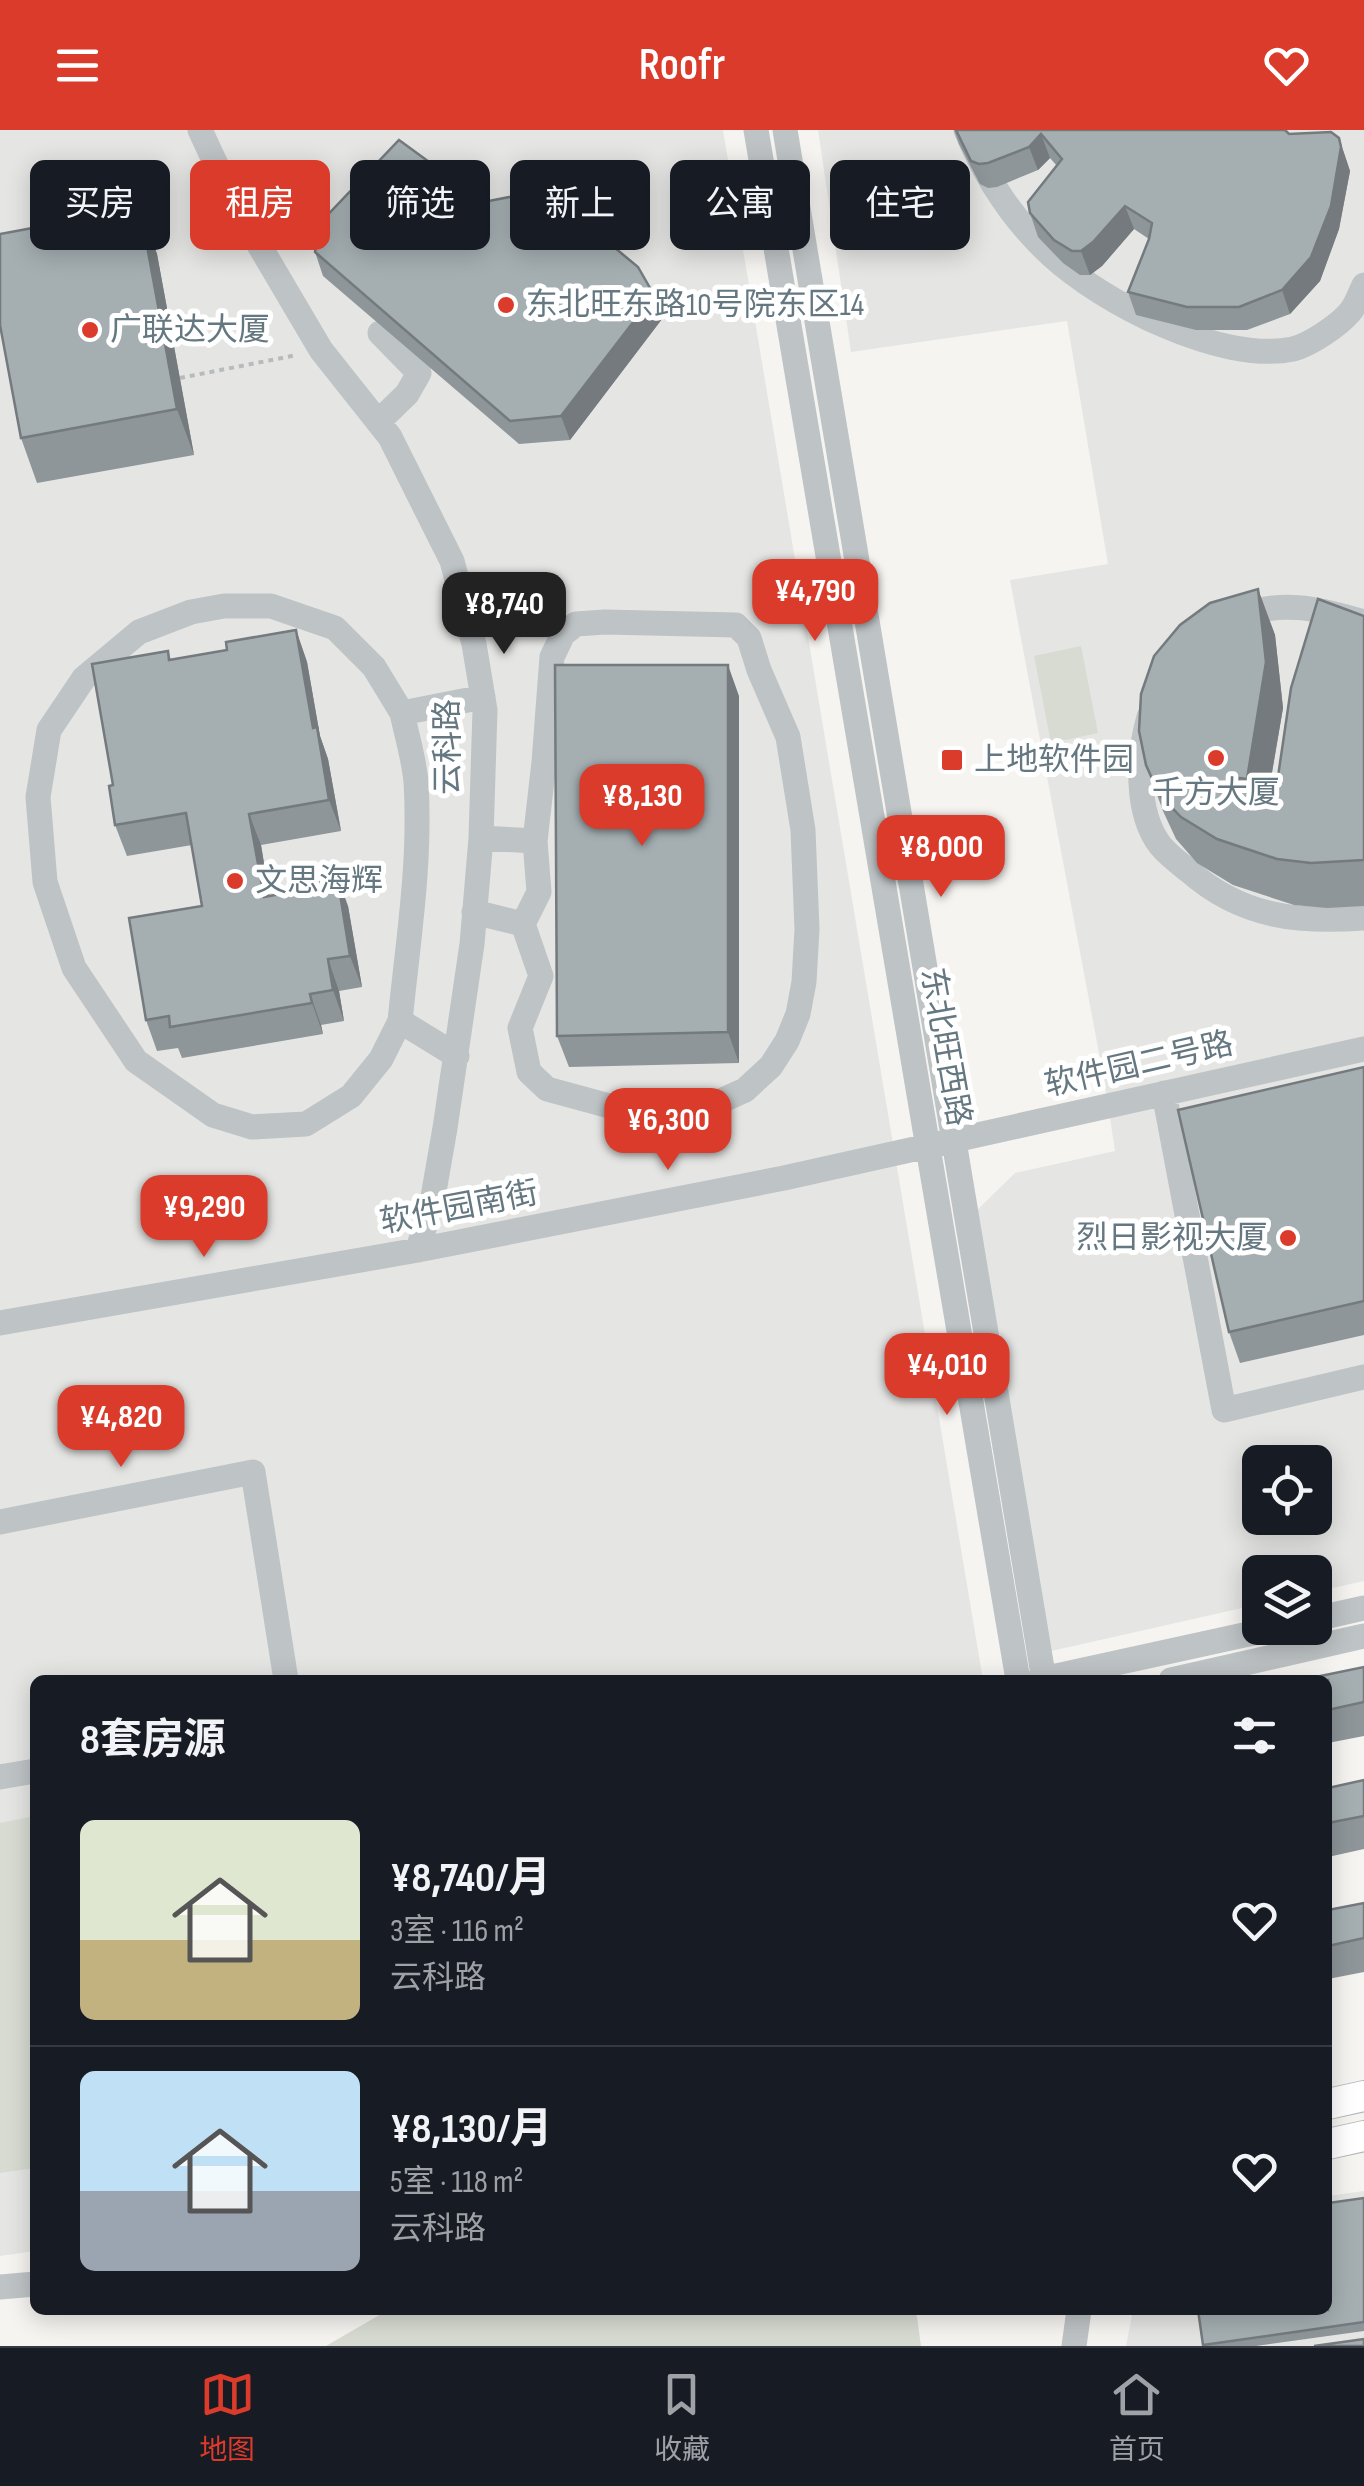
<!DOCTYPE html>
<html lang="zh">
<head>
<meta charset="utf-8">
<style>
  body { margin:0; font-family:"Sofia Sans Condensed","Noto Sans SC",sans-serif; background:#242831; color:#f1f3f6; height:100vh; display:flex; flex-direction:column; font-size:38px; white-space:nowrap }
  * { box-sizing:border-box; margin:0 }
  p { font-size:32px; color:#9ea1a6 }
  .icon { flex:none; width:55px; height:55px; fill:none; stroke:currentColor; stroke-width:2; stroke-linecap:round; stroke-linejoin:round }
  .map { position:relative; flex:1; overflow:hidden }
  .side { position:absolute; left:30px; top:1545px; width:1302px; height:640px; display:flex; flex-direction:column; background:#171b24; border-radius:15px; box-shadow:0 5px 25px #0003 }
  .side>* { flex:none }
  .banner { position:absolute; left:30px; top:30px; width:1305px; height:90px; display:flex; gap:20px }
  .tools { position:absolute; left:1242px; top:1315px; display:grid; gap:20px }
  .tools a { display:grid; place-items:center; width:90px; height:90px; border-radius:15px; background:#171b24; box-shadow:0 5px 25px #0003; font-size:50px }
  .price { position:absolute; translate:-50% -85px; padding:0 22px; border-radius:20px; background:#db3b2a; color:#fff; font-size:32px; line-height:65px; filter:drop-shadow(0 2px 5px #0008) }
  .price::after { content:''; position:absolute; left:50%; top:60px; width:30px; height:22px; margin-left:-15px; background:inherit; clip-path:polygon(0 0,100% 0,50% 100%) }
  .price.selected { background:#222; color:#fff }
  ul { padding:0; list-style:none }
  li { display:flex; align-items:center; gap:30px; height:250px; padding:0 50px }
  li+li { border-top:2px solid #363941 }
  li span { display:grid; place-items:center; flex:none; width:280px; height:200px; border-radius:15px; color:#555 }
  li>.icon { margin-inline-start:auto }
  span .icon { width:120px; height:120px; fill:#fffc; stroke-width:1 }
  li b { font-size:42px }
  h2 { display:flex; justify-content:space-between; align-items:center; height:120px; padding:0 50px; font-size:42px }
  .chip { padding:0 35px; border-radius:15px; background:#171b24; box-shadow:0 5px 25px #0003; font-size:35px; line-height:90px }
  .chip.selected { background:#db3b2a; color:#fff }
  header { display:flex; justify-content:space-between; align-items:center; height:130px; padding:0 50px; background:#db3b2a; color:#fff; font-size:45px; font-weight:600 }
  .dock { display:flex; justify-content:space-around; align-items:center; height:140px; border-top:2px solid #363941; background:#171b24; font-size:28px; color:#9ea1a6 }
  .dock a { display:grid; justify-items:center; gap:5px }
  .dock .selected { color:#db3b2a }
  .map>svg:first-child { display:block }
</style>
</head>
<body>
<header><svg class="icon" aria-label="menu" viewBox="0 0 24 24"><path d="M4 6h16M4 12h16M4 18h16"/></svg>Roofr<svg class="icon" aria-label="heart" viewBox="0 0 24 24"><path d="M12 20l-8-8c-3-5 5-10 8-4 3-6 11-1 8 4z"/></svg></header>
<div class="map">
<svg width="1364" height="2216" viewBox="0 0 1364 2216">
  <rect width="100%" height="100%" fill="#f5f4f1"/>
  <path fill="#e5e6e4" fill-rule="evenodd" d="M 0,0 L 723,0 L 983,1550 L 35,1550 L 35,2121 L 0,2126 Z
    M 818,0 L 1364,0 L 1364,1451 L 1315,1462 L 1315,1442 L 1260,1442 L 1260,1474 L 1047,1522 L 974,1083 L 1015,1043 L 1115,1021 L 1105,955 L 1010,450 L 1108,434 L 1067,191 L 851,222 ZM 1260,1332 L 1315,1332 L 1315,1388 L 1260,1388 Z
    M 1364,2061 L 1364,2216 L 1126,2216 L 1133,2180 L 1328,2180 L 1328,2066 Z"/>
  <path fill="#d7dbd2" d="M 1081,516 L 1098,603 L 1051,613 L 1034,526 Z
    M 35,1686 L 35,2038 L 0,2043 L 0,1693 Z
    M 388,2180 L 916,2180 L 921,2216 L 326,2216 Z"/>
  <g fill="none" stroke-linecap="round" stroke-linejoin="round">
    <defs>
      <path id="major" d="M 1328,1974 L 1364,1966
        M 1328,2014 L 1364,2006"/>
    </defs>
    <use href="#major" stroke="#b1b7b9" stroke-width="32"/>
    <path stroke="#b8bbbd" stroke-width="4" stroke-dasharray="5 5" stroke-linecap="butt" d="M 180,248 L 297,225"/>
    <path stroke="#bec3c5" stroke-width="25" d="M 200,0 L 232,69 L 321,220 L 390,307 L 452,431 L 474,514 L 485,580 L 481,708 L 472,814 L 445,998 L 433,1067 L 418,1120
      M 756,0 L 1018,1550
      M 785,0 L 1044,1550
      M 966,0 C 986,49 1012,89 1051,125 C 1103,173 1221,234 1293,219 C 1310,215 1339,195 1350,182 C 1356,175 1360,163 1364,155
      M 378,292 L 407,264 L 419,243 L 380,203
      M 1233,488 C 1280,469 1317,478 1364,492
      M 605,492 L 736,495 L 749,508 L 759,540 L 788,607 L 803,700 L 807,799 L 804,852 L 798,884 L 787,911 L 771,936 L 745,960 L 701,980 L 635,983 L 547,959 L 529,942 L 520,898 L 541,846 L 523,794 L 539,762 L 535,711 L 544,632 L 552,527 L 563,504 L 576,494 Z
      M 1149,587 C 1138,625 1135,682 1160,715 C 1168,725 1179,733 1189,741 C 1241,787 1298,793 1364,788
      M 481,708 L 535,711
      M 474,782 L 523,794
      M 400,891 C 408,811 421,732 416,652 C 414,629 407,606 402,583
      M 457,926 L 400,891 L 381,929 L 351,966 L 306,994 L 252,997 L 213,985 L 136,931 L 74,838 L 45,752 L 38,667 L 49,600 L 84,548 L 139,502 L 191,482 L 224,476 L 271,476 L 335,498 L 374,537 L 402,583 L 483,567
      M 1164,963 L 1224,1280 L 1364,1247
      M 0,1193 L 418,1120 L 784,1048 L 1364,919
      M 0,1392 L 253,1342 L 286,1550
      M 1315,1489 L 1364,1478
      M 1038,1550 L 1276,1498
      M 1171,1550 L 1364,1506
      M 0,1647 L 35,1641
      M 0,2157 L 35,2154
      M 1074,2216 L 1079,2180"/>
    <use href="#major" stroke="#fff" stroke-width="30"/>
  </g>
  <path fill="#8e9699" d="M 954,0 L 1285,0 L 1289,4 L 1339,8 L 1350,41 L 1339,99 L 1320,151 L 1290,184 L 1247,200 L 1196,200 L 1136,185 L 1128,162 L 1149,109 L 1134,99 L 1102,136 L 1090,145 L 1080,145 L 1063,133 L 1038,107 L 1030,83 L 1057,36 L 1050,28 L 1038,40 L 997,57 L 988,58 L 980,54 L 959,14 Z
    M 484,72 L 662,189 L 570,310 L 519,314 L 323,146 L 315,122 Z
    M 140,78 L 157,124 L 194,325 L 37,353 L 21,308 Z
    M 1258,459 L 1275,505 L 1283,578 L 1268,666 L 1275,667 L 1364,486 L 1364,776 L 1327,778 L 1294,775 L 1233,755 L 1197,733 L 1176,709 L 1163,681 L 1146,635 Z
    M 296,500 L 307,532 L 320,606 L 328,629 L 341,701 L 261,715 L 269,766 L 348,776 L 362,857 L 339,861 L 344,891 L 321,895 L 323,904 L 182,928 L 178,918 L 157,921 L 146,890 L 202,776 L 192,715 L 127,726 L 115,695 L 113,655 L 168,521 L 171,530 L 227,520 Z
    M 739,566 L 739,933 L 569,937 L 557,906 Z
    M 1364,937 L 1364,1205 L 1240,1233 L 1229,1202 Z
    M 1364,1537 L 1364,1606 L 1328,1613 L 1328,1550 Z
    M 1364,1650 L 1364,1719 L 1328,1727 L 1328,1658 Z
    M 1364,1773 L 1364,1842 L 1328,1849 L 1328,1780 Z
    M 1364,2068 L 1364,2201 L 1256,2216 L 1203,2216 L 1198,2180 Z"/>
  <path fill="#747a7d" d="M 1041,4 L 1050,28 L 1038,40 L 1029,17 Z
    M 1339,8 L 1350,41 L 1339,99 L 1320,151 L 1290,184 L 1282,160 Z
    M 1125,76 L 1134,99 L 1102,136 L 1090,145 L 1081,121 Z
    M 140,78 L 157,124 L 194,325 L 177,279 Z
    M 654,165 L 662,189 L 570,310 L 561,286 Z
    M 1258,459 L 1275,505 L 1283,578 L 1263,695 L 1247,649 Z
    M 296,500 L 307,532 L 320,606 L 328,629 L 341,701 L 329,670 L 313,598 Z
    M 728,535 L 739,566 L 739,933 L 728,902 Z
    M 249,684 L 261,715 L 275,798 L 264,767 Z
    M 337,745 L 348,776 L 362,857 L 350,826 Z
    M 328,829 L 339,861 L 344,891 L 333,860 Z
    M 310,864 L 321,895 L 323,904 L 312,873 Z"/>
  <path fill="#a5afb2" stroke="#747a7d" stroke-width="2.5" d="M 956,0 L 1285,0 L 1289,4 L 1331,2 L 1339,8 L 1341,17 L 1331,76 L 1311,127 L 1282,160 L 1239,177 L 1187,177 L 1128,162 L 1149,109 L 1152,93 L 1125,76 L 1093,112 L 1081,121 L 1072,121 L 1054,110 L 1030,83 L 1028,72 L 1062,29 L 1041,4 L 1029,17 L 988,33 L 979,34 L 971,31 Z
    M 399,10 L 484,72 L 545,60 L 638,137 L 654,165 L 561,286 L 510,291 L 315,122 L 319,94 Z
    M 140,78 L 177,279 L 21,308 L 0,195 L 0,104 Z
    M 1258,459 L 1266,532 L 1247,649 L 1239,648 L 1237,658 L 1275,667 L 1291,558 L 1318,469 L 1364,486 L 1364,730 L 1311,733 L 1277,729 L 1217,709 L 1181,687 L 1159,664 L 1146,635 L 1139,601 L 1141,564 L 1154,526 L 1180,495 L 1210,473 Z
    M 296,500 L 313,598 L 317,597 L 329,670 L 249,684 L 264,767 L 291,762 L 289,753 L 337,745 L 350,826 L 328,829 L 333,860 L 310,864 L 312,873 L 170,897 L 169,886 L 146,890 L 129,788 L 202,776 L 186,683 L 115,695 L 109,656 L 113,655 L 92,534 L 168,521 L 169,530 L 227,520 L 226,512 Z
    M 555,535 L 728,535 L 728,902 L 557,906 Z
    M 1364,937 L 1364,1171 L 1229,1202 L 1178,980 Z
    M 1364,1537 L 1364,1572 L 1328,1580 L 1328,1550 L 1301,1550 Z
    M 1364,1650 L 1364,1686 L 1328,1693 L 1328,1658 Z
    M 1364,1773 L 1364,1808 L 1328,1816 L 1328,1780 Z
    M 1364,2068 L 1364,2192 L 1203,2215 L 1198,2180 L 1328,2180 L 1328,2073 Z
    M 1364,2209 L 1364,2216 L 1314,2216 Z"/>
  <g fill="#db3b2a" stroke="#fff" stroke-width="4">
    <circle cx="506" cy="175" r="10"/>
    <circle cx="90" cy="200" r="10"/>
    <circle cx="1216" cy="628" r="10"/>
    <rect x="940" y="618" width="24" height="24" rx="5"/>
    <circle cx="235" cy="751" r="10"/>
    <circle cx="1288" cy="1108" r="10"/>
  </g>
  <g text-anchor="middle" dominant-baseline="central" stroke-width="10" stroke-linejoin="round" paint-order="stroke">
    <g font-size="32" fill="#657881" stroke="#fff" text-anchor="start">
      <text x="526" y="175">东北旺东路10号院东区14</text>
      <text x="110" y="200">广联达大厦</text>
      <text x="974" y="630">上地软件园</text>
      <text x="1216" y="663" text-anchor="middle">千方大厦</text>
      <text x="255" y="751">文思海辉</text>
      <text x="1268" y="1108" text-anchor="end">烈日影视大厦</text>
    </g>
    <g font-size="32" fill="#657881" stroke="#fff">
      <text transform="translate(448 617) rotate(-90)">云科路</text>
      <text transform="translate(945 917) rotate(80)">东北旺西路</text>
      <text transform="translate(1139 935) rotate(-13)">软件园二号路</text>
      <text transform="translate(459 1078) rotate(-11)">软件园南街</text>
    </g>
  </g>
</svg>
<div class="tools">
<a><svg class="icon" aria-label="locate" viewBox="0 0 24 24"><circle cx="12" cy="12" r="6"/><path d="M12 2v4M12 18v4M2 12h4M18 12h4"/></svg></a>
<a><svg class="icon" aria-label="layers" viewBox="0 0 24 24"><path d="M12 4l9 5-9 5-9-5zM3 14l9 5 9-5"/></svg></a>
</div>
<b class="price" style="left:815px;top:514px">¥4,790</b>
<b class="price selected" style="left:504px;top:527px">¥8,740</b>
<b class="price" style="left:642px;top:719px">¥8,130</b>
<b class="price" style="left:941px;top:770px">¥8,000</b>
<b class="price" style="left:668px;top:1043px">¥6,300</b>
<b class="price" style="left:204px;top:1130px">¥9,290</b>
<b class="price" style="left:947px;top:1288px">¥4,010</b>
<b class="price" style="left:121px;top:1340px">¥4,820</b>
<div class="banner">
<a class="chip">买房</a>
<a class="chip selected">租房</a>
<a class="chip">筛选</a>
<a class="chip">新上</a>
<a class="chip">公寓</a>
<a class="chip">住宅</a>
</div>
<section class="side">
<h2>8套房源<svg class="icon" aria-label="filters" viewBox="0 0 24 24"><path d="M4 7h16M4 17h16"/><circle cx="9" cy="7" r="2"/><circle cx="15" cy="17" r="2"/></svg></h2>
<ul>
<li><span style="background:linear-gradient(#dfe7d0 60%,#c2b280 0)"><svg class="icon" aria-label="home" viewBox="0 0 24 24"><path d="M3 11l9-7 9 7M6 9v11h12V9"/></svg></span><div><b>¥8,740/月</b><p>3室 · 116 m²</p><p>云科路</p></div><svg class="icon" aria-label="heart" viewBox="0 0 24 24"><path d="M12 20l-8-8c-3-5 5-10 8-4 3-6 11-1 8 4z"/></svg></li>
<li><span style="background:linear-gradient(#bfe0f5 60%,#9aa5b1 0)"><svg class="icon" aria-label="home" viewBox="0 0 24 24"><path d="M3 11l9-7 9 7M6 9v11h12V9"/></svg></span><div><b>¥8,130/月</b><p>5室 · 118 m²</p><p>云科路</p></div><svg class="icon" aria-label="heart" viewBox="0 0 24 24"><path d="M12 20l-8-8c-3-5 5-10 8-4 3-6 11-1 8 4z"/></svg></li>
</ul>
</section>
</div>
<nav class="dock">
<a class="selected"><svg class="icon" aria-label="map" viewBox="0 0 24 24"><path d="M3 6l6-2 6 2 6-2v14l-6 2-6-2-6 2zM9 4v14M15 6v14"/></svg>地图</a>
<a><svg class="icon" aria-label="saved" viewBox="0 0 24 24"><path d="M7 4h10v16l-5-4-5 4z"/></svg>收藏</a>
<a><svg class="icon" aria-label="home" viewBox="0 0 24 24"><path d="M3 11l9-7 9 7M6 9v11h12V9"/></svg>首页</a>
</nav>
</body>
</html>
